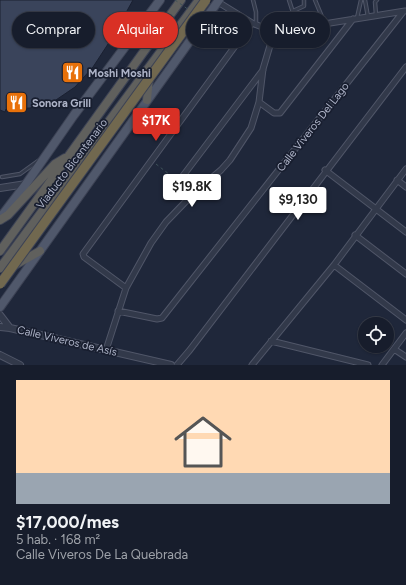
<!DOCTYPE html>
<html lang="es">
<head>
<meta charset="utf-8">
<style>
  body { margin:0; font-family:Figtree,sans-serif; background:#202634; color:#f1f3f6; height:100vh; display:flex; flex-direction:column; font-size:15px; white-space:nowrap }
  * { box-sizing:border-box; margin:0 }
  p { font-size:13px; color:#9ea2a9 }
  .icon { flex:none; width:22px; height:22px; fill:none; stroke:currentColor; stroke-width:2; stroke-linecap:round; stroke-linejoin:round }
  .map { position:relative; height:365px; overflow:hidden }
  .sheet { display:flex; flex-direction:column; background:#171d2c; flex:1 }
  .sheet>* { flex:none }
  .top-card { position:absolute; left:12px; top:12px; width:382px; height:36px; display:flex; gap:8px }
  .tools { position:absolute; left:358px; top:317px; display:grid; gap:8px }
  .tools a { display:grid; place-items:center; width:36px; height:36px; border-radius:50%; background:#171d2c; box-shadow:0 1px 3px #0004,0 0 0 1px #363b48; font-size:20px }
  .price { position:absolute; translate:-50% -34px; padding:0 9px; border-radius:4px; background:#fff; color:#222; font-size:13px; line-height:26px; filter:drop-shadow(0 1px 2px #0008) }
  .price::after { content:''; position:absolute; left:50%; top:24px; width:12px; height:9px; margin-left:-6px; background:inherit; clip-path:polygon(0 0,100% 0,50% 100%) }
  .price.on { background:#d93025; color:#fff }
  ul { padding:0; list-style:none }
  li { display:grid; align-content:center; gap:8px; height:212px; padding:0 16px }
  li+li { border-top:1px solid #363b48 }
  li span { display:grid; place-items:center; height:124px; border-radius:0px; color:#555 }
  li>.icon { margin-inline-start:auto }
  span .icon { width:72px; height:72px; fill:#fffc; stroke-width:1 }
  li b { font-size:17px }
  .pill { padding:0 14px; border-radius:18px; background:#171d2c; box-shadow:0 1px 3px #0004,0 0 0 1px #363b48; font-size:14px; line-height:36px }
  .pill.on { background:#d93025; color:#fff }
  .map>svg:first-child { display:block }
</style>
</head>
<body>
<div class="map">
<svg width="406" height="365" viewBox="0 0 406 365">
  <rect width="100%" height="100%" fill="#1f273a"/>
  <path fill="#3a445b" stroke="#1a2031" d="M 0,0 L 133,0 L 112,38 L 93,67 L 75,87 L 53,102 L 30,108 L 6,109 L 5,112 L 0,110 Z"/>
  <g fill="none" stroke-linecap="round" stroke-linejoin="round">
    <defs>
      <path id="service" d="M 253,0 L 256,12 L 256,25
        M 289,0 L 298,28
        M 315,0 L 325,24
        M 365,0 L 368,17
        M 293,11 L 304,6 L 304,0
        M 376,15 L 375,2 L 377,0
        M 357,18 L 361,0
        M 2,177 L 20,174 L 38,161"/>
      <path id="minor" d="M 218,2 L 252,23 L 274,32 L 405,11
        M 259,102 L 274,113 L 280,113 L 353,19
        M 325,170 L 406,232
        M 397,180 L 406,187
        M 194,193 L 179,181 L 263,70
        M 355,235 L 406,274
        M 334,265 L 406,320
        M 126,288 L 84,257 L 83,254 L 252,23
        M 118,311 L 157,319 L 162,318 L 403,12
        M 271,341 L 368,365
        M 394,349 L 406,357
        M 106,350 L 126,288 L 151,243 L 166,222 L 194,193 L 221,170 L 230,160 L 251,128 L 259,102 L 263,69 L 274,32
        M 177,365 L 189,351 L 406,67
        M 252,365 L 334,265 L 406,169
        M 382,365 L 406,333"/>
      <path id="tertiary" d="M 0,188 L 26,184
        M 0,315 L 10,328
        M 0,327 L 10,328 L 171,365
        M 0,355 L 20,365"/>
      <path id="primary" d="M 0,218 L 26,184 L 74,115 L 160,0
        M 0,307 L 219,0"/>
      <path id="trunk" d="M 147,100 L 149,77
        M 0,220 L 8,215 L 55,164 L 65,158
        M 0,251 L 181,0
        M 15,265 L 40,251
        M 0,268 L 199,0"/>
    </defs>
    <use href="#service" stroke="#505668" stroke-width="4.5"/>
    <use href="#minor" stroke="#505668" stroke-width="7"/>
    <use href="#tertiary" stroke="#505668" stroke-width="8"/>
    <use href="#primary" stroke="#3c4254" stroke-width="10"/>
    <use href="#trunk" stroke="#3d4355" stroke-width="10"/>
    <path stroke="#3e5259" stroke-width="1" stroke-dasharray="3 3" stroke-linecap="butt" d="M 212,27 L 216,17
      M 156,164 L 174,178"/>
    <use href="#service" stroke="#32394a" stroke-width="2.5"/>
    <use href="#minor" stroke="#32394a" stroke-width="5"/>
    <use href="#tertiary" stroke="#32394a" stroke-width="6"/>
    <use href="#primary" stroke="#50586b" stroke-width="8"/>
    <use href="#trunk" stroke="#60605d" stroke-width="8"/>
    <defs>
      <path id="motorway-bridge" d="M 0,284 L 206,0"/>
    </defs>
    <use href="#motorway-bridge" stroke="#3d4355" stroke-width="11" stroke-linecap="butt"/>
    <path stroke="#3e5259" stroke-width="1" stroke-dasharray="3 3" stroke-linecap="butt" d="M 175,0 L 189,10
      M 201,19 L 212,27"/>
    <use href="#motorway-bridge" stroke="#71684f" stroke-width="9"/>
  </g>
  <defs>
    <symbol id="restaurant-square" viewBox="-11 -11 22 22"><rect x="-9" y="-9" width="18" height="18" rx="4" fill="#e8710a" stroke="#181e2f"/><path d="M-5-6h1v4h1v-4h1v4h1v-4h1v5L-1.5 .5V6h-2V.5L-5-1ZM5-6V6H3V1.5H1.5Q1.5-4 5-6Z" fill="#fff"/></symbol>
  </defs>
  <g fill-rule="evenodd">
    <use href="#restaurant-square" x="60" y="60" width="25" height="25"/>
    <use href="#restaurant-square" x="4" y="90" width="25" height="25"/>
  </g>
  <g text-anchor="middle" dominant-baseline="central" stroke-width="3.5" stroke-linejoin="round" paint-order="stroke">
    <g font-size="11" font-weight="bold" fill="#adb3c7" stroke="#181e2f" text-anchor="start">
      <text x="88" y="73">Moshi Moshi</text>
      <text x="32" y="103">Sonora Grill</text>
    </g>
    <g font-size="11" fill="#adb3c7" stroke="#181e2f">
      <text transform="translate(313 127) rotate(-52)">Calle Viveros Del Lago</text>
      <text transform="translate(72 164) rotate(-53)">Viaducto Bicentenario</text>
      <text transform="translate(67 341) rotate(13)">Calle Viveros de Asís</text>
    </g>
  </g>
</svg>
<div class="tools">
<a><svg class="icon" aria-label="locate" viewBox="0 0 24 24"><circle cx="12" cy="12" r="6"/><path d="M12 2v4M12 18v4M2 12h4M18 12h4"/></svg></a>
</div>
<b class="price on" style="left:156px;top:142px">$17K</b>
<b class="price" style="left:192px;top:208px">$19.8K</b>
<b class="price" style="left:298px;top:221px">$9,130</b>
<div class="top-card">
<a class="pill">Comprar</a>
<a class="pill on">Alquilar</a>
<a class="pill">Filtros</a>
<a class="pill">Nuevo</a>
</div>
</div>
<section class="sheet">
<ul>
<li><span style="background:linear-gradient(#ffd9b3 75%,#9aa5b1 0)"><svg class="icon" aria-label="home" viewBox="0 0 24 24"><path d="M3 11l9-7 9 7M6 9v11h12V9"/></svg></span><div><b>$17,000/mes</b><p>5 hab. · 168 m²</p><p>Calle Viveros De La Quebrada</p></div></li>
</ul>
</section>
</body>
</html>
